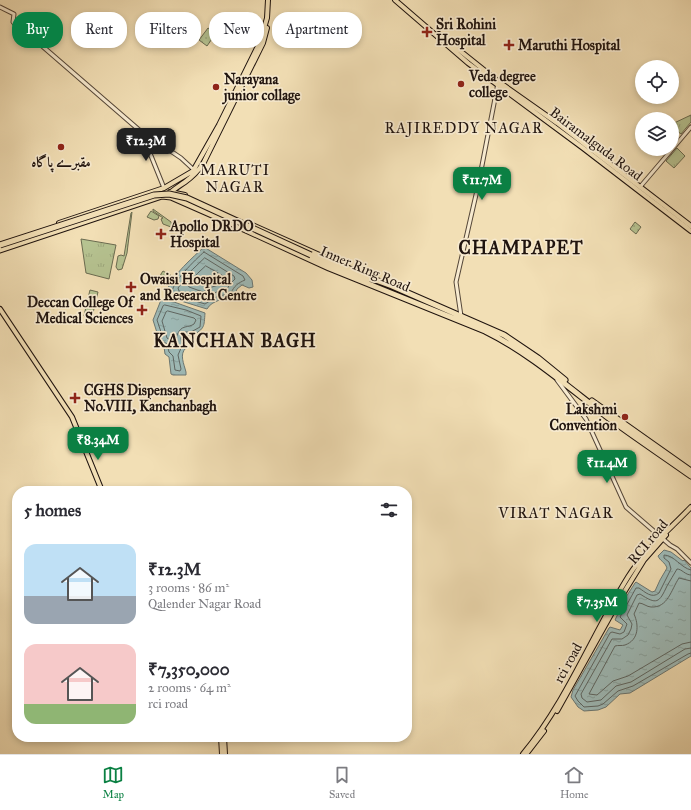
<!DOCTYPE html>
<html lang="en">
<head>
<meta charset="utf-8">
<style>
  body { margin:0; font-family:"IM FELL Great Primer",Amiri,serif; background:#f7f7f7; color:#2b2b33; height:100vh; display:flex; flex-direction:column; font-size:15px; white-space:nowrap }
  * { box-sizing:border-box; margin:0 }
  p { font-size:13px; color:#7c7c81 }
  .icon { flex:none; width:22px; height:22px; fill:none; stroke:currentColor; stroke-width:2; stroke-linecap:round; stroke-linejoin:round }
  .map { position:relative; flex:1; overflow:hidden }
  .drawer { position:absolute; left:12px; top:486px; width:400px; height:256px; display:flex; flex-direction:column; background:#fff; border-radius:16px; box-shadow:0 2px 6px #0003 }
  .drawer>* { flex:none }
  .banner { position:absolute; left:12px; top:12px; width:400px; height:36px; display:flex; gap:8px }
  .fabs { position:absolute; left:635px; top:60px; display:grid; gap:8px }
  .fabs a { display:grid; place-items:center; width:44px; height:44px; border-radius:50%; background:#fff; box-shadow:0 2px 6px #0003; font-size:20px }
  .price { position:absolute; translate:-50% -34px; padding:0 9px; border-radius:8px; background:#0b8043; color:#fff; font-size:13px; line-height:26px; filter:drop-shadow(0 1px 2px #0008) }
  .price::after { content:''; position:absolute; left:50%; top:24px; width:12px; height:9px; margin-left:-6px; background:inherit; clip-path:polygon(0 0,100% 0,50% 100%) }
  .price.on { background:#222; color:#fff }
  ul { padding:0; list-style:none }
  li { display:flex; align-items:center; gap:12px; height:100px; padding:0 12px }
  li span { display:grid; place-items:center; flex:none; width:112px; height:80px; border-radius:12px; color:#555 }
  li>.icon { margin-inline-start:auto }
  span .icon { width:48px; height:48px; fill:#fffc; stroke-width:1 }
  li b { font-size:17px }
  h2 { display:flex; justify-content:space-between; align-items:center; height:48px; padding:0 12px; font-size:17px }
  .tag { padding:0 14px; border-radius:16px; background:#fff; box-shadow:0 2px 6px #0003; font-size:14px; line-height:36px }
  .tag.on { background:#0b8043; color:#fff }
  .tabs { display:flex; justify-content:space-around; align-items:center; height:56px; border-top:1px solid #e1e1e2; background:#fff; font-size:11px; color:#7c7c81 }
  .tabs a { display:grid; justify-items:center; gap:2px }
  .tabs .on { color:#0b8043 }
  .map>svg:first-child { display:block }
</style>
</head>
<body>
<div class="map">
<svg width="691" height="754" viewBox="0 0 691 754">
  <defs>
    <pattern id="grass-tufts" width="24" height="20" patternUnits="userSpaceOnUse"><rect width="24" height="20" fill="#b6c391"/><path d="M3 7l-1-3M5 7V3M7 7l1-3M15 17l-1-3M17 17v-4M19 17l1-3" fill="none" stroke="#9ca77c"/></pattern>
    <pattern id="park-dots" width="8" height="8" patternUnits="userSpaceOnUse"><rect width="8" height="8" fill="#b6c391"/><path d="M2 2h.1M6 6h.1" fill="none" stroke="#9ca77c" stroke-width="1.8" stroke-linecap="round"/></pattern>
    <pattern id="water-ripples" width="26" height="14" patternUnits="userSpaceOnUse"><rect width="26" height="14" fill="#9ebab7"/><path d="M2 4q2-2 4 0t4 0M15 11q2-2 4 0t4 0" fill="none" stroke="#889f9c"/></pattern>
  </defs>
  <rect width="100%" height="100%" fill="#f2dfb5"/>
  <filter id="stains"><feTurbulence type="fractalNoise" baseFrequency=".005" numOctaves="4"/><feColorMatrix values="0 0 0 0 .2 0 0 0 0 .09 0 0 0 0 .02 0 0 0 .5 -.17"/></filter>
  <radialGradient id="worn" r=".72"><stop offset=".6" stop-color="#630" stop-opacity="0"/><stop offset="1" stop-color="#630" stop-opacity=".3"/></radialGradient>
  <path fill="url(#grass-tufts)" stroke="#6a6b50" d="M 691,115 L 691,122 L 681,134 L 672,127 L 672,124 Z
    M 677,148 L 685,156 L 674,168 L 666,161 Z
    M 132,212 L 127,253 L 122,269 L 118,270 L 116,267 L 118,256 L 121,255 L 124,256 L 131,213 Z
    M 81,239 L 116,245 L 109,279 L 86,273 Z
    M 163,271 L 172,276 L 165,285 L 158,283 L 161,274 Z
    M 87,302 L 95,304 L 92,318 L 84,316 Z"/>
  <path fill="url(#park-dots)" stroke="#6a6b50" d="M 208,28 L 216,33 L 207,46 L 199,40 Z
    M 635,222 L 641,227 L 636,234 L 630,229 Z"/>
  <path fill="#b6c391" stroke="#6a6b50" d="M 153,209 L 171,222 L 172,226 L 171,227 L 163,224 L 161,219 L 163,218 L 153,211 Z
    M 151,211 L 159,216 L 158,219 L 154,220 L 147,217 Z
    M 90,290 L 98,292 L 95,304 L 87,302 Z"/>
  <path fill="url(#water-ripples)" stroke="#6b7773" d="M 204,247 L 246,273 L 252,280 L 253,287 L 249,288 L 242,285 L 237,289 L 234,296 C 225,299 212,300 207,309 L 168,297 C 167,294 166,291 168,288 C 173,275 193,257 204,247 Z
    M 161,300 L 174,302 L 205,313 C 204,327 205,328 192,336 L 187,335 L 185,340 L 186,348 C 179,354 184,364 186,372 L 186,375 L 173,375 L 171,374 L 169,357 L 165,354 L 164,347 L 158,345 L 157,339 L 158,336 L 153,320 Z
    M 664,550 L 671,552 L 683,561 L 684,560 L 691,568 L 691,656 L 635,690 L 630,693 L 620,694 L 606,707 L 598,710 L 584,711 L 578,707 L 571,697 L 573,690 L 609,628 L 610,627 L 620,630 L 623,625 L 615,620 L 626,597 L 635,583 L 636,582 L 652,592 L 655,591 L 660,580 L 667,568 C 665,562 660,561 658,556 Z"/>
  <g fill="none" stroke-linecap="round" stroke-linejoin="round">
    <path stroke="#5e6662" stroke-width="1" d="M 204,252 L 243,276 L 245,280 C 238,283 234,286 231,293 L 216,297 L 205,304 L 172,294 C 170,284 196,259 204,252 Z
      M 205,258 L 234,276 L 235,279 L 230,284 L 227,289 L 214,293 L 204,298 L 179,291 L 178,288 L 192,270 Z
      M 206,266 L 225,277 L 225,279 L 222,284 L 212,287 L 203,292 L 189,287 L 188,285 L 197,274 Z
      M 165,305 L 186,310 L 201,316 L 200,327 L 191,332 L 185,332 L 181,338 L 182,346 L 178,355 L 181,369 L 180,371 L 175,370 L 173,356 L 169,352 L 167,344 L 161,340 L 162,335 L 157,320 L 163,306 Z
      M 168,311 L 194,318 L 196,320 L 194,324 C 191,326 189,326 185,327 C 177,329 177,338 174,343 L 167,338 L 162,321 L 166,312 Z
      M 691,570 C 681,568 674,555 664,555 L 664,558 L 669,562 L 671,569 L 659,593 C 652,599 645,592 639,588 L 636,588 L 620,617 L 627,624 L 624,632 L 620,634 L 612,632 L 610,633 L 575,696 L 578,701 L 584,707 L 598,706 L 603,704 L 618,691 L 633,686 L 688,654 L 691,653
      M 691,575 C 685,575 682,569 677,569 C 674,575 670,580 667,586 C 659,603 657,605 640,594 L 637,595 L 627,615 L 632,624 L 631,629 L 628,635 L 622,639 L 612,639 L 581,694 L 582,698 L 587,702 L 601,700 L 616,686 L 631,682 L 685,649 L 691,648
      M 691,581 L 679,578 C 671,590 668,608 651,607 C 647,607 643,603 639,603 L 634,614 C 639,625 639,640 625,645 C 622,646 618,645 615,646 L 589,694 L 597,695 L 613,681 L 628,676 L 682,644 L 691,642"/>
    <defs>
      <path id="minor" d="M 0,7 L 14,14 L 13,22 L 18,28 L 36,37 L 41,45 L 138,129 L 181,158 L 194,170
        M 141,131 L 164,188
        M 640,187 L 691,127
        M 461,316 L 456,282 L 478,186 L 498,83
        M 557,380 L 586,419 L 626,507 L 670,545 L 677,549 L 691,563"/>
      <path id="major" d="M 395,0 L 468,63 L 583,148 L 691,231
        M 439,34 L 499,82 L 557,123 L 691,226
        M 170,192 L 185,195
        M 167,196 C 172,190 178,187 185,182 C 192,177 198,171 203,164 L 263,43 L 267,28
        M 59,223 L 164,188 L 193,171 L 219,125 L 260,42 L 267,18 L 268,0
        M 248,223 L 371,278
        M 0,309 L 72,417 L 102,491
        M 557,711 L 618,602 L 644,560 L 666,535
        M 221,737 L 222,754
        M 224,737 L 225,754
        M 527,753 L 544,731
        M 523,754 C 567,701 592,635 628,577 C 645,550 669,530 691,507"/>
      <path id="highway" d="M 0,250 L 162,196 L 171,197 L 237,226 L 329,268 L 485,331 C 528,352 568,387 606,416 C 634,437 663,456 691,476
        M 311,255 L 366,279 L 373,279 L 392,286 L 504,335 L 538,358 L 565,380
        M 592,401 L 691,471"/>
    </defs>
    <use href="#minor" stroke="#544638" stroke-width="5"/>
    <use href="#major" stroke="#1f130e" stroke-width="6"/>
    <use href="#highway" stroke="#1f130e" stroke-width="7"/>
    <use href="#minor" stroke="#f7eacf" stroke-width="3"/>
    <use href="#major" stroke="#f2dfb5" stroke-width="4"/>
    <use href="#highway" stroke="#f2dfb5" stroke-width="5"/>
    <defs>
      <path id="highway-bridge" d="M 0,245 L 154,195 L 169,194 L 187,198 L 311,255"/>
    </defs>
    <use href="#highway-bridge" stroke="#1f130e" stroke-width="7" stroke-linecap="butt"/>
    <use href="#highway-bridge" stroke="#f2dfb5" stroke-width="5"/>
  </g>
  <g fill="#8f2418" stroke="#f7eacf" stroke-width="1.5">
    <path d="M425 26h4v4h4v4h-4v4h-4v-4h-4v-4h4z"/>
    <path d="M507 39h4v4h4v4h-4v4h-4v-4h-4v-4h4z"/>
    <circle cx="461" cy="84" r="4"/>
    <circle cx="216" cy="87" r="4"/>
    <circle cx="61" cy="147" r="4"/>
    <path d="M159 228h4v4h4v4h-4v4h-4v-4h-4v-4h4z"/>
    <path d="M129 281h4v4h4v4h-4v4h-4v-4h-4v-4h4z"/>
    <path d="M140 304h4v4h4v4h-4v4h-4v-4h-4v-4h4z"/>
    <path d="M73 392h4v4h4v4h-4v4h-4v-4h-4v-4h4z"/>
    <circle cx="625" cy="417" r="4"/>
  </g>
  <g text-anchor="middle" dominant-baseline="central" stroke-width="3.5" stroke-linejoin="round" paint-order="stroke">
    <g font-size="14" font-weight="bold" fill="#1f130e" stroke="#f7eacf" text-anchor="start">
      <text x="436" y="24">Sri Rohini<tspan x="436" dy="16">Hospital</tspan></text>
      <text x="518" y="45">Maruthi Hospital</text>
      <text x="469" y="76">Veda degree<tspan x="469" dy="16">college</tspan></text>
      <text x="224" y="79">Narayana<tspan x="224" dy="16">junior collage</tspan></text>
      <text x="61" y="162" text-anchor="middle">مقبرے پاگاہ</text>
      <text x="170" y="226">Apollo DRDO<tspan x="170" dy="16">Hospital</tspan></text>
      <text x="140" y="279">Owaisi Hospital<tspan x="140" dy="16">and Research Centre</tspan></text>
      <text x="133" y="302" text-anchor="end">Deccan College Of<tspan x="133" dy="16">Medical Sciences</tspan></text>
      <text x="84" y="390">CGHS Dispensary<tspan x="84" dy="16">No.VIII, Kanchanbagh</tspan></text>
      <text x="617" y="409" text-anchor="end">Lakshmi<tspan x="617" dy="16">Convention</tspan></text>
    </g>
    <g font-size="14" fill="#1f130e" stroke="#f7eacf">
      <text transform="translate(596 144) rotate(37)">Bairamalguda Road</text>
      <text transform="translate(365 269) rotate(23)">Inner Ring Road</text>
      <text transform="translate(648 542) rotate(-50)">RCI road</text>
      <text transform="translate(568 663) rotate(-61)">rci road</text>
    </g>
    <g font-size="15" letter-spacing="1" fill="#1f130e" stroke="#f7eacf">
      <text x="464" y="128">RAJIREDDY NAGAR</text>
      <text x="235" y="170">MARUTI<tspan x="235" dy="17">NAGAR</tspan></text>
      <text x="556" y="513">VIRAT NAGAR</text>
    </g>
    <g font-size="18" font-weight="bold" letter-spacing="1" fill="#1f130e" stroke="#f7eacf">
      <text x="521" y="248">CHAMPAPET</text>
      <text x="235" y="341">KANCHAN BAGH</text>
    </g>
  </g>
  <rect width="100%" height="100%" filter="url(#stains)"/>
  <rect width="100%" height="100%" fill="url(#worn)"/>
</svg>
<div class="fabs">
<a><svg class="icon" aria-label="locate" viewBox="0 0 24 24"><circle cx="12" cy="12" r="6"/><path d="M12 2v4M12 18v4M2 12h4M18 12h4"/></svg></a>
<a><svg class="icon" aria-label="layers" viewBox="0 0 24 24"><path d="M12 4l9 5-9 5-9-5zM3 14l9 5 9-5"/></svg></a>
</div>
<b class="price on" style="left:146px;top:162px">₹12.3M</b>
<b class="price" style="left:482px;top:201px">₹11.7M</b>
<b class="price" style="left:98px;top:461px">₹8.34M</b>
<b class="price" style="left:607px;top:484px">₹11.4M</b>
<b class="price" style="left:597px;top:623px">₹7.35M</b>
<div class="banner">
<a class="tag on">Buy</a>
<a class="tag">Rent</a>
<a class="tag">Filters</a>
<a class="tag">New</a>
<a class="tag">Apartment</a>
</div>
<section class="drawer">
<h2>5 homes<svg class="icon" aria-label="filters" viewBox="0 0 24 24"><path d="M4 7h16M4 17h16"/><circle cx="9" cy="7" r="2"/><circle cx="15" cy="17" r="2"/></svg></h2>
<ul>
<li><span style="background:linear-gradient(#bfe0f5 65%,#9aa5b1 0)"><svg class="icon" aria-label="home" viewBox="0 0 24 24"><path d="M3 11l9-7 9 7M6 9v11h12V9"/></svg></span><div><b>₹12.3M</b><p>3 rooms · 86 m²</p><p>Qalender Nagar Road</p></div></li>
<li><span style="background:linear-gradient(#f6c9c9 75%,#8fb573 0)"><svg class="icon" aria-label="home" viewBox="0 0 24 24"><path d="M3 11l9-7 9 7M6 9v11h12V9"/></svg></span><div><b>₹7,350,000</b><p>2 rooms · 64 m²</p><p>rci road</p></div></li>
</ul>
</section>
</div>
<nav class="tabs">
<a class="on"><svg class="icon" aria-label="map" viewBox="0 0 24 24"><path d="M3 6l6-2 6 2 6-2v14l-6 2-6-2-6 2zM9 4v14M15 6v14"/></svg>Map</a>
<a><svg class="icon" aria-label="saved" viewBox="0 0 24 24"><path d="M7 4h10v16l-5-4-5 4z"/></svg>Saved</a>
<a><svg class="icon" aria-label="home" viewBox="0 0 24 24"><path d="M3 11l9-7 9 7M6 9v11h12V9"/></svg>Home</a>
</nav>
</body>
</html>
